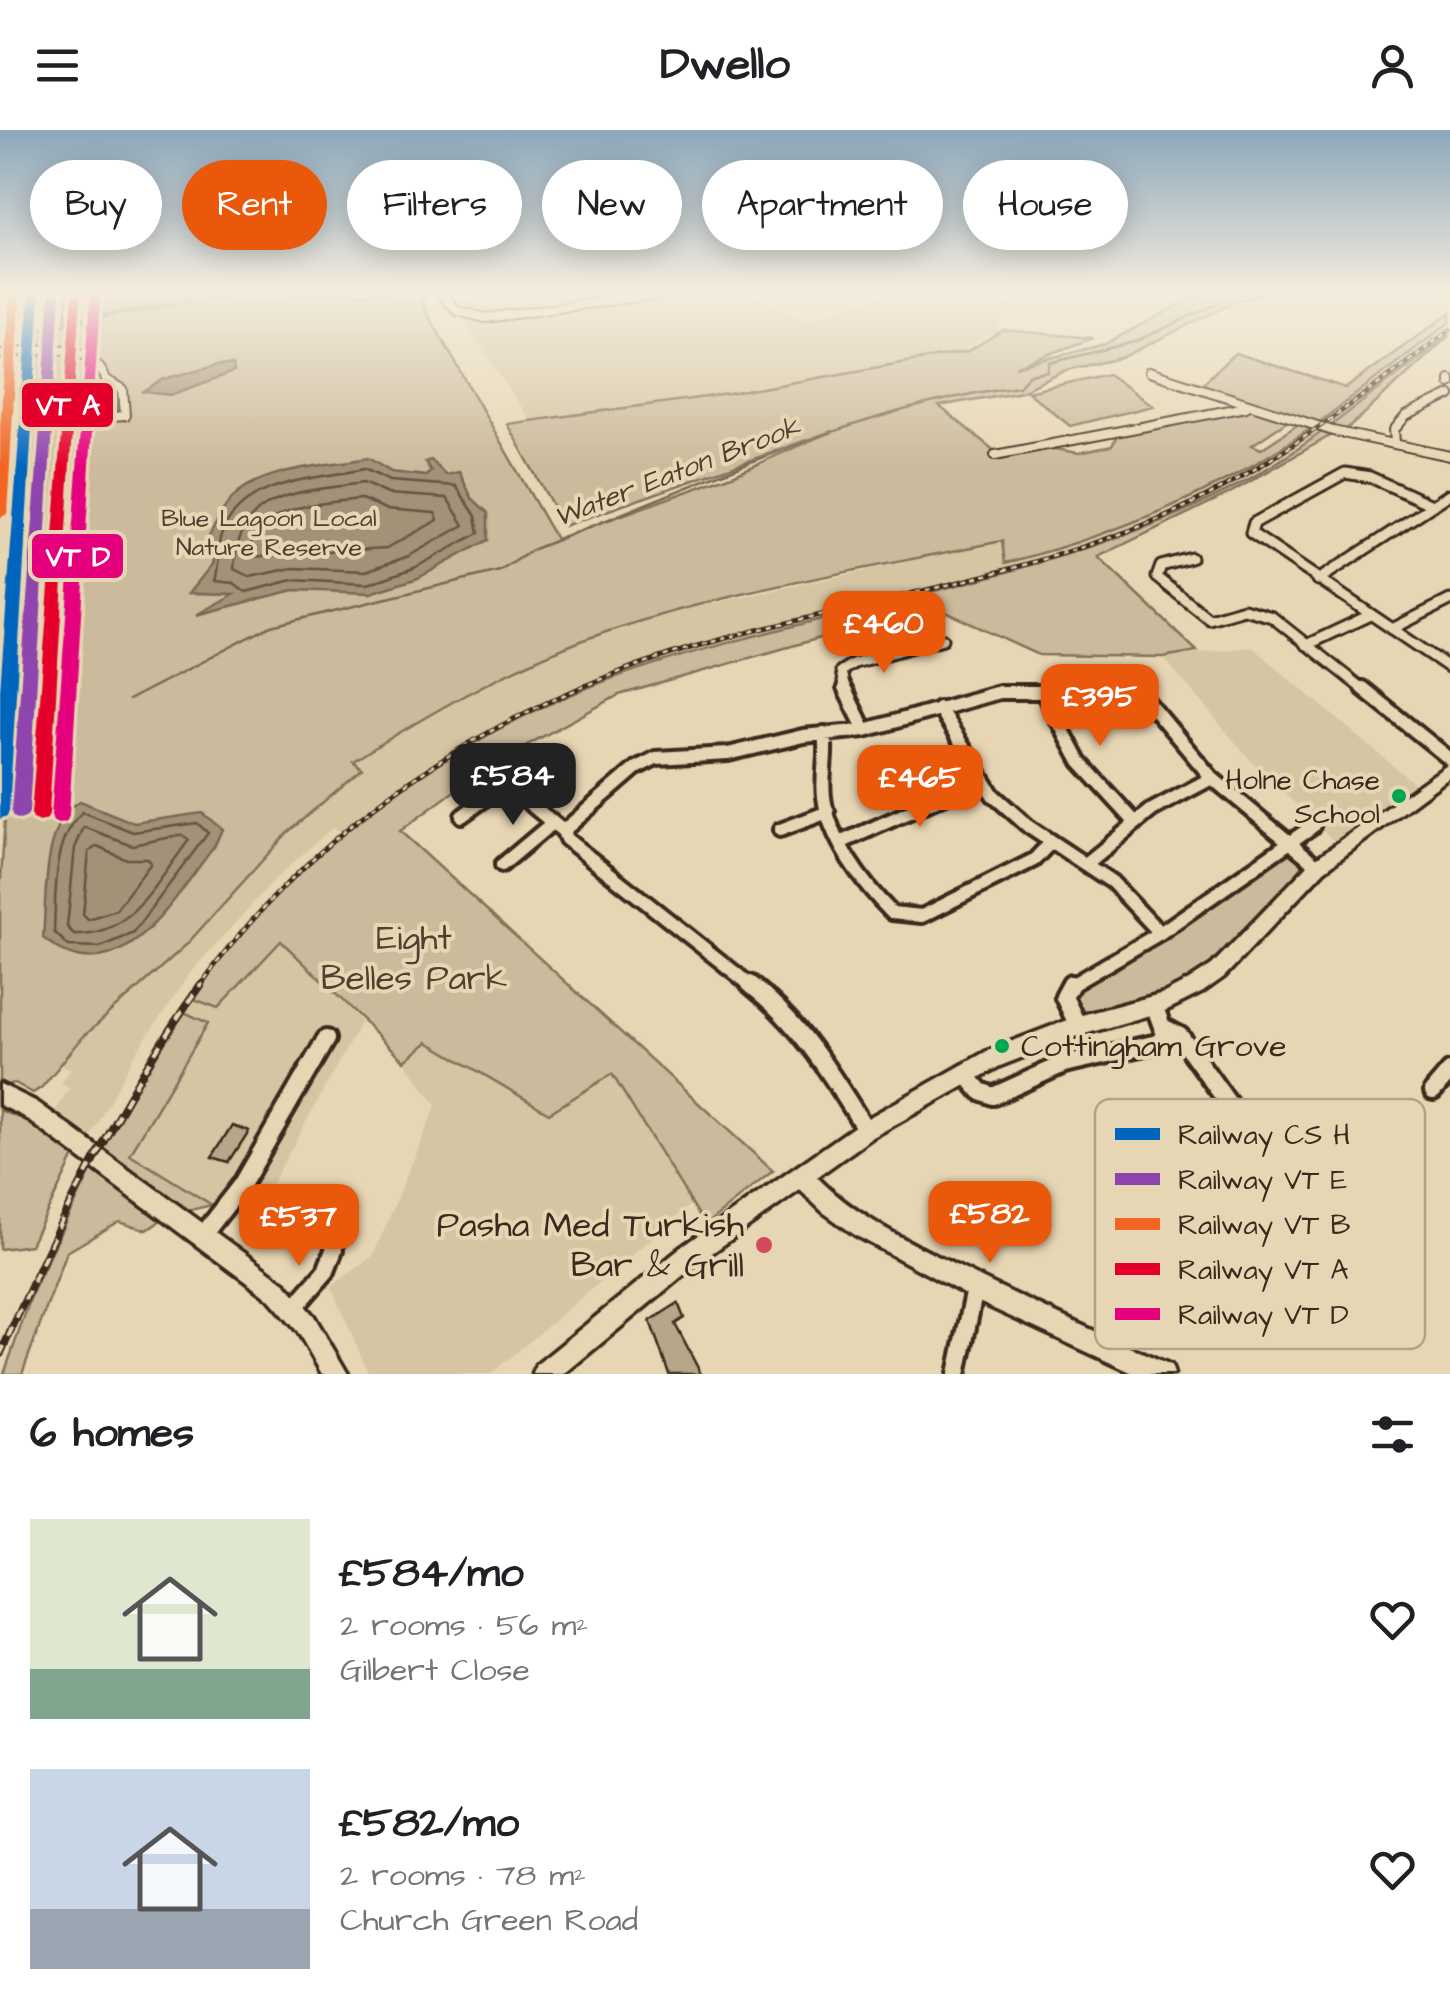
<!DOCTYPE html>
<html lang="en">
<head>
<meta charset="utf-8">
<style>
  body { margin:0; font-family:"Architects Daughter",sans-serif; background:#f2f2f2; color:#202124; height:100vh; display:flex; flex-direction:column; font-size:38px; white-space:nowrap }
  * { box-sizing:border-box; margin:0 }
  p { font-size:32px; color:#757577 }
  .icon { flex:none; width:55px; height:55px; fill:none; stroke:currentColor; stroke-width:2; stroke-linecap:round; stroke-linejoin:round }
  .map { position:relative; height:1244px; overflow:hidden }
  .sheet { display:flex; flex-direction:column; background:#fff; flex:1 }
  .sheet>* { flex:none }
  .guide { position:absolute; left:30px; top:30px; width:1390px; height:90px; display:flex; gap:20px }
  .price { position:absolute; translate:-50% -85px; padding:0 22px; border-radius:20px; background:#ea580c; color:#fff; font-size:32px; line-height:65px; filter:drop-shadow(0 2px 5px #0008) }
  .price::after { content:''; position:absolute; left:50%; top:60px; width:30px; height:22px; margin-left:-15px; background:inherit; clip-path:polygon(0 0,100% 0,50% 100%) }
  .price.current { background:#222; color:#fff }
  ul { padding:0; list-style:none }
  li { display:flex; align-items:center; gap:30px; height:250px; padding:0 30px }
  li span { display:grid; place-items:center; flex:none; width:280px; height:200px; border-radius:0px; color:#555 }
  li>.icon { margin-inline-start:auto }
  span .icon { width:120px; height:120px; fill:#fffc; stroke-width:1 }
  li b { font-size:42px }
  h2 { display:flex; justify-content:space-between; align-items:center; height:120px; padding:0 30px; font-size:42px }
  .pill { padding:0 35px; border-radius:45px; background:#fff; box-shadow:0 5px 25px #0003; font-size:35px; line-height:90px }
  .pill.current { background:#ea580c; color:#fff }
  header { display:flex; justify-content:space-between; align-items:center; height:130px; padding:0 30px; background:#fff; font-size:45px; font-weight:700 }
  .map>svg:first-child { display:block }
</style>
</head>
<body>
<header><svg class="icon" aria-label="menu" viewBox="0 0 24 24"><path d="M4 6h16M4 12h16M4 18h16"/></svg>Dwello<svg class="icon" aria-label="person" viewBox="0 0 24 24"><circle cx="12" cy="8" r="4"/><path d="M4 21q1-7 8-7t8 7"/></svg></header>
<div class="map">
<svg width="1450" height="1244" viewBox="0 0 1450 1244">
  <rect width="100%" height="100%" fill="#e7d6b3"/>
  <filter id="ink" filterUnits="userSpaceOnUse"><feTurbulence type="fractalNoise" baseFrequency=".01" numOctaves="2"/><feDisplacementMap in="SourceGraphic" scale="20" xChannelSelector="R" yChannelSelector="G"/><feConvolveMatrix kernelMatrix="1 2 1 2 8 2 1 2 1" color-interpolation-filters="sRGB"/></filter>
  <g filter="url(#ink)">
    <path fill="#d6c5a3" d="M 515,163 L 749,163 L 806,190 L 889,163 L 957,163 L 1011,174 L 996,201 L 957,222 L 533,296 L 452,172 Z
      M 1450,192 L 1450,205 L 1343,288 L 1329,297 L 1317,294 Z
      M 1314,296 L 1324,301 L 1282,330 L 1177,387 L 1125,408 L 666,531 L 592,556 L 515,593 L 423,648 L 354,698 L 343,705 L 333,697 L 275,749 L 190,843 L 132,929 L 90,1006 L 54,983 L 69,958 L 61,954 L 70,940 L 62,936 L 92,897 L 173,828 L 289,702 L 362,639 L 352,631 L 463,563 L 588,508 L 664,484 L 1003,411 L 1005,433 L 1087,411 L 1204,361 Z
      M 1252,517 L 1416,655 L 1334,711 L 1253,633 L 1163,527 Z
      M 281,811 L 361,892 L 248,1097 L 130,1025 L 208,894 L 182,881 L 191,868 L 218,878 Z
      M 428,912 L 549,983 L 612,944 L 691,1075 L 491,1244 L 369,1244 L 331,1157 L 373,1126 L 436,976 L 405,931 Z"/>
    <path fill="#cbba9b" stroke="#83725c" stroke-width="2.5" d="M 68,163 L 188,163 L 188,170 L 65,192 Z
      M 244,163 L 422,163 L 425,179 L 556,409 L 735,344 L 832,301 L 564,396 L 507,294 L 728,264 L 968,221 L 1003,200 L 1093,208 L 1015,237 L 1105,214 L 1201,163 L 1269,163 L 1239,170 L 1121,228 L 1067,240 L 1022,261 L 939,276 L 996,322 L 998,329 L 1049,318 L 1079,323 L 1112,316 L 1118,303 L 1250,278 L 1291,289 L 1252,315 L 1261,319 L 1302,292 L 1314,296 C 1220,362 1116,405 1005,433 L 1002,411 C 864,440 717,462 589,508 C 505,539 429,584 353,631 L 362,639 L 288,702 L 186,815 L 83,907 L 42,957 L 33,963 L 15,953 L 0,956 L 0,761 L 39,199 Z
      M 1450,183 L 1450,192 L 1317,294 L 1200,256 L 1235,223 L 1346,258 Z
      M 1450,205 L 1353,294 L 1343,301 L 1329,297 Z
      M 1108,244 L 1153,276 L 1070,296 L 1028,262 Z
      M 1323,301 L 1333,304 L 1230,363 L 1098,427 L 1197,521 L 1163,527 L 1039,525 L 933,476 L 619,565 L 487,637 L 400,701 L 773,1041 L 705,1095 L 612,944 L 549,983 L 428,912 L 405,931 L 281,811 L 218,878 L 191,868 C 287,730 436,617 592,556 C 704,513 826,490 942,459 C 1078,424 1209,387 1323,301 Z
      M 1283,720 L 1303,732 C 1288,775 1206,848 1164,867 C 1140,877 1112,881 1088,888 L 1080,885 L 1071,869 L 1075,858 L 1117,839 Z
      M 182,881 L 208,893 L 130,1024 L 212,1075 L 187,1081 L 98,1022 Z
      M 0,980 L 30,992 L 77,1020 L 31,1115 L 0,1119 Z
      M 93,1037 L 165,1088 L 147,1100 L 120,1091 L 67,1122 L 22,1244 L 4,1244 L 34,1159 Z"/>
    <path fill="#a39278" stroke="#796854" stroke-width="2.5" d="M 219,234 L 233,235 L 234,242 L 171,265 L 144,262 L 164,249 Z
      M 368,328 L 391,342 L 426,346 L 431,341 L 425,332 L 431,330 L 446,345 L 459,342 L 472,368 L 488,383 L 488,410 L 418,448 L 371,463 L 294,460 L 196,485 L 234,464 L 189,463 L 213,433 L 207,409 C 215,396 221,379 232,368 C 262,337 327,336 368,328 Z
      M 80,671 L 134,693 L 202,683 L 222,699 L 214,717 C 172,770 119,870 43,808 C 47,766 41,695 80,671 Z"/>
    <g fill="none" stroke-linecap="round" stroke-linejoin="round">
      <path stroke="#655442" stroke-width="2.5" d="M 364,339 L 390,351 L 456,356 L 476,386 L 479,403 L 414,438 L 368,454 L 293,450 L 246,462 L 234,453 L 214,451 C 219,435 217,416 221,405 C 242,348 315,350 364,339 Z
        M 363,353 L 388,364 L 447,368 L 464,395 L 409,426 L 366,441 L 293,438 L 250,447 L 234,439 C 238,360 299,362 363,353 Z
        M 361,369 L 386,379 L 435,383 L 438,390 L 387,418 L 248,427 C 257,374 317,374 361,369 Z
        M 83,682 L 133,702 L 197,693 L 208,703 L 133,803 L 100,817 L 69,816 L 54,802 C 56,764 52,709 83,682 Z
        M 84,697 L 132,715 L 182,705 L 189,710 C 157,751 132,807 74,804 L 67,797 L 75,718 Z
        M 97,716 L 126,729 L 148,729 L 151,734 L 116,780 L 88,789 L 83,784 L 89,722 Z"/>
      <path stroke="#796854" stroke-width="2.5" d="M 51,204 L 53,163
        M 5,222 L 13,211
        M 128,570 L 271,496 L 500,441 L 534,419 C 690,359 853,278 1019,256 L 1029,245 L 1048,242 L 1050,233 L 1134,212 L 1241,163"/>
    </g>
    <path fill="#b7a689" stroke="#3b2a1e" stroke-width="2.5" d="M 232,995 L 249,1001 L 229,1032 L 212,1027 Z
      M 678,1173 L 684,1188 L 675,1194 L 701,1244 L 669,1244 L 650,1191 Z"/>
    <g fill="none" stroke-linecap="round" stroke-linejoin="round">
      <defs>
        <path id="street-far3" d="M 441,163 L 457,181 L 486,188 L 666,163
          M 0,224 C 60,216 112,209 112,286 L 125,285 L 123,259 L 109,251
          M 1149,242 L 1333,301 L 1450,326
          M 1450,249 L 1450,253
          M 1395,312 L 1394,300 L 1406,286 L 1450,265
          M 995,325 L 1246,277"/>
        <path id="street-far2" d="M 1432,375 L 1370,347 L 1345,343 L 1254,393 L 1251,403 L 1450,538
          M 1191,428 L 1161,436 L 1157,447 L 1209,489 L 1244,479 L 1272,487 L 1365,561
          M 1318,450 L 1450,364
          M 1392,499 L 1450,470
          M 1306,515 L 1370,485
          M 845,561 L 841,541 L 854,533 L 943,509"/>
        <path id="street-far1" d="M 844,558 L 865,600
          M 1362,558 L 1450,629
          M 1042,561 L 1080,632 L 1135,692
          M 939,578 L 993,665 L 1029,697 L 1112,752 L 1160,803
          M 824,603 C 828,625 821,645 824,667 C 829,709 863,754 892,783 L 922,786 L 1034,730 L 1051,712
          M 462,686 L 506,654 L 563,701
          M 780,700 L 828,682
          M 842,712 L 981,650
          M 1087,733 L 1152,680 L 1212,648
          M 502,735 L 551,694
          M 753,857 L 566,709 L 563,701 L 636,638 L 656,628 L 728,624 L 803,606 L 865,600 L 999,562 L 1126,562 L 1148,572 L 1212,648 L 1318,736
          M 1068,857 L 1160,803 L 1313,696"/>
        <path id="street" d="M 750,854 C 802,895 831,944 866,1000
          M 1071,854 L 1064,867 L 1078,896
          M 1167,899 L 1180,906 L 1258,1015 L 1275,1014 L 1297,993
          M 965,943 L 980,961 L 993,966 L 1064,934 L 1158,913 L 1166,907 L 1154,875
          M 1433,961 L 1450,941
          M 203,1105 L 242,1055 L 326,909
          M 294,1178 L 326,1141 L 334,1120
          M 957,1244 L 975,1159"/>
        <path id="secondary" d="M 1450,633 L 1450,647 L 1324,741 L 1224,847 L 1203,862 L 1167,880 L 1078,906 L 1000,936 L 873,1007 L 817,1047 C 855,1086 906,1110 953,1134 C 1025,1170 1098,1203 1171,1235 L 1174,1244 L 1135,1244 L 981,1173 L 855,1105 L 823,1082 L 800,1060 L 698,1133 L 564,1244 L 533,1244 L 536,1235 L 682,1117 L 859,993 L 987,921 L 1078,886 L 1164,863 L 1189,850 L 1212,835 L 1312,731 Z
          M 0,954 L 37,972 L 286,1154 L 314,1186 L 348,1244 L 322,1244 L 298,1202 L 270,1170 L 23,986 L 0,975 Z"/>
      </defs>
      <use href="#street-far3" stroke="#3b2a1e" stroke-width="12"/>
      <use href="#street-far2" stroke="#3b2a1e" stroke-width="15"/>
      <use href="#street-far1" stroke="#3b2a1e" stroke-width="20"/>
      <use href="#street" stroke="#3b2a1e" stroke-width="24"/>
      <use href="#secondary" stroke="#3b2a1e" stroke-width="7"/>
      <use href="#street-far3" stroke="#e7d6b3" stroke-width="8"/>
      <use href="#street-far2" stroke="#e7d6b3" stroke-width="9"/>
      <use href="#street-far1" stroke="#e7d6b3" stroke-width="12"/>
      <use href="#street" stroke="#e7d6b3" stroke-width="16"/>
      <use href="#secondary" fill="#e7d6b3" fill-rule="evenodd"/>
      <defs>
        <path id="rail-far1" d="M 199,857 C 328,678 518,562 730,507 C 864,472 1001,449 1131,400 C 1249,356 1351,275 1450,200"/>
        <path id="rail" d="M 0,1225 C 58,1095 118,970 201,854"/>
      </defs>
      <use href="#rail-far1" stroke="#3b2a1e" stroke-width="5"/>
      <use href="#rail" stroke="#3b2a1e" stroke-width="8"/>
      <use href="#rail-far1" stroke="#e7d6b3" stroke-width="2.5" stroke-dasharray="5" stroke-linecap="butt"/>
      <use href="#rail" stroke="#e7d6b3" stroke-width="4" stroke-dasharray="10" stroke-linecap="butt"/>
      <defs>
        <path id="rail-1" d="M 30,163 L 40,163 L 9,681 L 7,686 L 0,689 L 0,560 Z"/>
        <path id="rail-2" d="M 50,164 L 60,164 L 29,682 L 27,687 L 20,690 L 13,687 L 11,682 Z"/>
        <path id="rail-3" d="M 10,163 L 20,163 L 7,384 L 0,388 L 0,297 Z"/>
        <path id="rail-4" d="M 72,164 L 80,166 L 49,684 L 47,689 L 40,692 L 33,689 L 31,684 Z"/>
        <path id="rail-5" d="M 95,164 L 100,167 L 69,685 L 67,691 L 60,693 L 53,691 L 51,685 L 90,167 Z"/>
      </defs>
      <use href="#rail-1" stroke="#e7d6b3" stroke-width="7"/>
      <use href="#rail-2" stroke="#e7d6b3" stroke-width="7"/>
      <use href="#rail-3" stroke="#e7d6b3" stroke-width="7"/>
      <use href="#rail-4" stroke="#e7d6b3" stroke-width="7"/>
      <use href="#rail-5" stroke="#e7d6b3" stroke-width="7"/>
      <use href="#rail-1" fill="#0065bd" fill-rule="evenodd"/>
      <use href="#rail-2" fill="#8e44ad" fill-rule="evenodd"/>
      <use href="#rail-3" fill="#f26522" fill-rule="evenodd"/>
      <use href="#rail-4" fill="#e4002b" fill-rule="evenodd"/>
      <use href="#rail-5" fill="#e5007d" fill-rule="evenodd"/>
    </g>
  </g>
  <linearGradient id="sky" x2="0" y2="1"><stop stop-color="#8ca6bb"/><stop offset="0.48" stop-color="#f4eddd"/><stop offset="1" stop-color="#f4eddd" stop-opacity="0"/></linearGradient>
  <rect width="1450" height="337" fill="url(#sky)"/>
  <g fill="#00a651" stroke="#e7d6b3" stroke-width="4">
    <circle cx="1399" cy="666" r="9"/>
    <circle cx="1002" cy="916" r="9"/>
  </g>
  <circle fill="#d1495b" stroke="#e7d6b3" stroke-width="4" cx="764" cy="1115" r="10"/>
  <g text-anchor="middle" dominant-baseline="central" stroke-width="8" stroke-linejoin="round" paint-order="stroke">
    <g font-size="25" fill="#514031" stroke="#e7d6b3">
      <text x="269" y="388">Blue Lagoon Local<tspan x="269" dy="29">Nature Reserve</tspan></text>
    </g>
    <g font-size="28" font-style="italic" fill="#503f30" stroke="#e7d6b3">
      <text transform="translate(677 342) rotate(-21)">Water Eaton Brook</text>
    </g>
    <g font-size="28" fill="#3b2a1e" stroke="#e7d6b3" text-anchor="end">
      <text x="1380" y="650">Holne Chase<tspan x="1380" dy="34">School</tspan></text>
    </g>
    <g font-size="32" fill="#3b2a1e" stroke="#e7d6b3" text-anchor="start">
      <text x="1021" y="916">Cottingham Grove</text>
    </g>
    <g font-size="35" fill="#514031" stroke="#e7d6b3">
      <text x="414" y="808">Eight<tspan x="414" dy="40">Belles Park</tspan></text>
    </g>
    <g font-size="35" fill="#3b2a1e" stroke="#e7d6b3" text-anchor="end">
      <text x="744" y="1095">Pasha Med Turkish<tspan x="744" dy="40">Bar &amp; Grill</tspan></text>
    </g>
  </g>
  <rect x="1095" y="969" width="330" height="250" rx="15" fill="#e7d6b3" stroke="#b3a286" stroke-width="2.5"/>
  <rect x="1115" y="998" width="45" height="12" fill="#0065bd"/>
  <rect x="1115" y="1043" width="45" height="12" fill="#8e44ad"/>
  <rect x="1115" y="1088" width="45" height="12" fill="#f26522"/>
  <rect x="1115" y="1133" width="45" height="12" fill="#e4002b"/>
  <rect x="1115" y="1178" width="45" height="12" fill="#e5007d"/>
  <g font-size="28" fill="#3b2a1e">
    <text x="1178" y="1014">Railway CS H</text>
    <text x="1178" y="1059">Railway VT E</text>
    <text x="1178" y="1104">Railway VT B</text>
    <text x="1178" y="1149">Railway VT A</text>
    <text x="1178" y="1194">Railway VT D</text>
  </g>
  <g stroke="#e7d6b3" stroke-width="4">
    <rect x="20" y="251" width="95" height="48" rx="10" fill="#e4002b"/>
    <rect x="30" y="402" width="95" height="48" rx="10" fill="#e5007d"/>
  </g>
  <g font-size="28" text-anchor="middle" font-weight="bold" fill="#fff">
    <text x="68" y="285">VT A</text>
    <text x="78" y="436">VT D</text>
  </g>
</svg>
<b class="price" style="left:884px;top:546px">£460</b>
<b class="price" style="left:1100px;top:619px">£395</b>
<b class="price current" style="left:513px;top:698px">£584</b>
<b class="price" style="left:920px;top:700px">£465</b>
<b class="price" style="left:990px;top:1136px">£582</b>
<b class="price" style="left:299px;top:1139px">£537</b>
<div class="guide">
<a class="pill">Buy</a>
<a class="pill current">Rent</a>
<a class="pill">Filters</a>
<a class="pill">New</a>
<a class="pill">Apartment</a>
<a class="pill">House</a>
</div>
</div>
<section class="sheet">
<h2>6 homes<svg class="icon" aria-label="filters" viewBox="0 0 24 24"><path d="M4 7h16M4 17h16"/><circle cx="9" cy="7" r="2"/><circle cx="15" cy="17" r="2"/></svg></h2>
<ul>
<li><span style="background:linear-gradient(#dfe7d0 75%,#7fa58c 0)"><svg class="icon" aria-label="home" viewBox="0 0 24 24"><path d="M3 11l9-7 9 7M6 9v11h12V9"/></svg></span><div><b>£584/mo</b><p>2 rooms · 56 m²</p><p>Gilbert Close</p></div><svg class="icon" aria-label="heart" viewBox="0 0 24 24"><path d="M12 20l-8-8c-3-5 5-10 8-4 3-6 11-1 8 4z"/></svg></li>
<li><span style="background:linear-gradient(#c9d6e8 70%,#9aa5b1 0)"><svg class="icon" aria-label="home" viewBox="0 0 24 24"><path d="M3 11l9-7 9 7M6 9v11h12V9"/></svg></span><div><b>£582/mo</b><p>2 rooms · 78 m²</p><p>Church Green Road</p></div><svg class="icon" aria-label="heart" viewBox="0 0 24 24"><path d="M12 20l-8-8c-3-5 5-10 8-4 3-6 11-1 8 4z"/></svg></li>
</ul>
</section>
</body>
</html>
